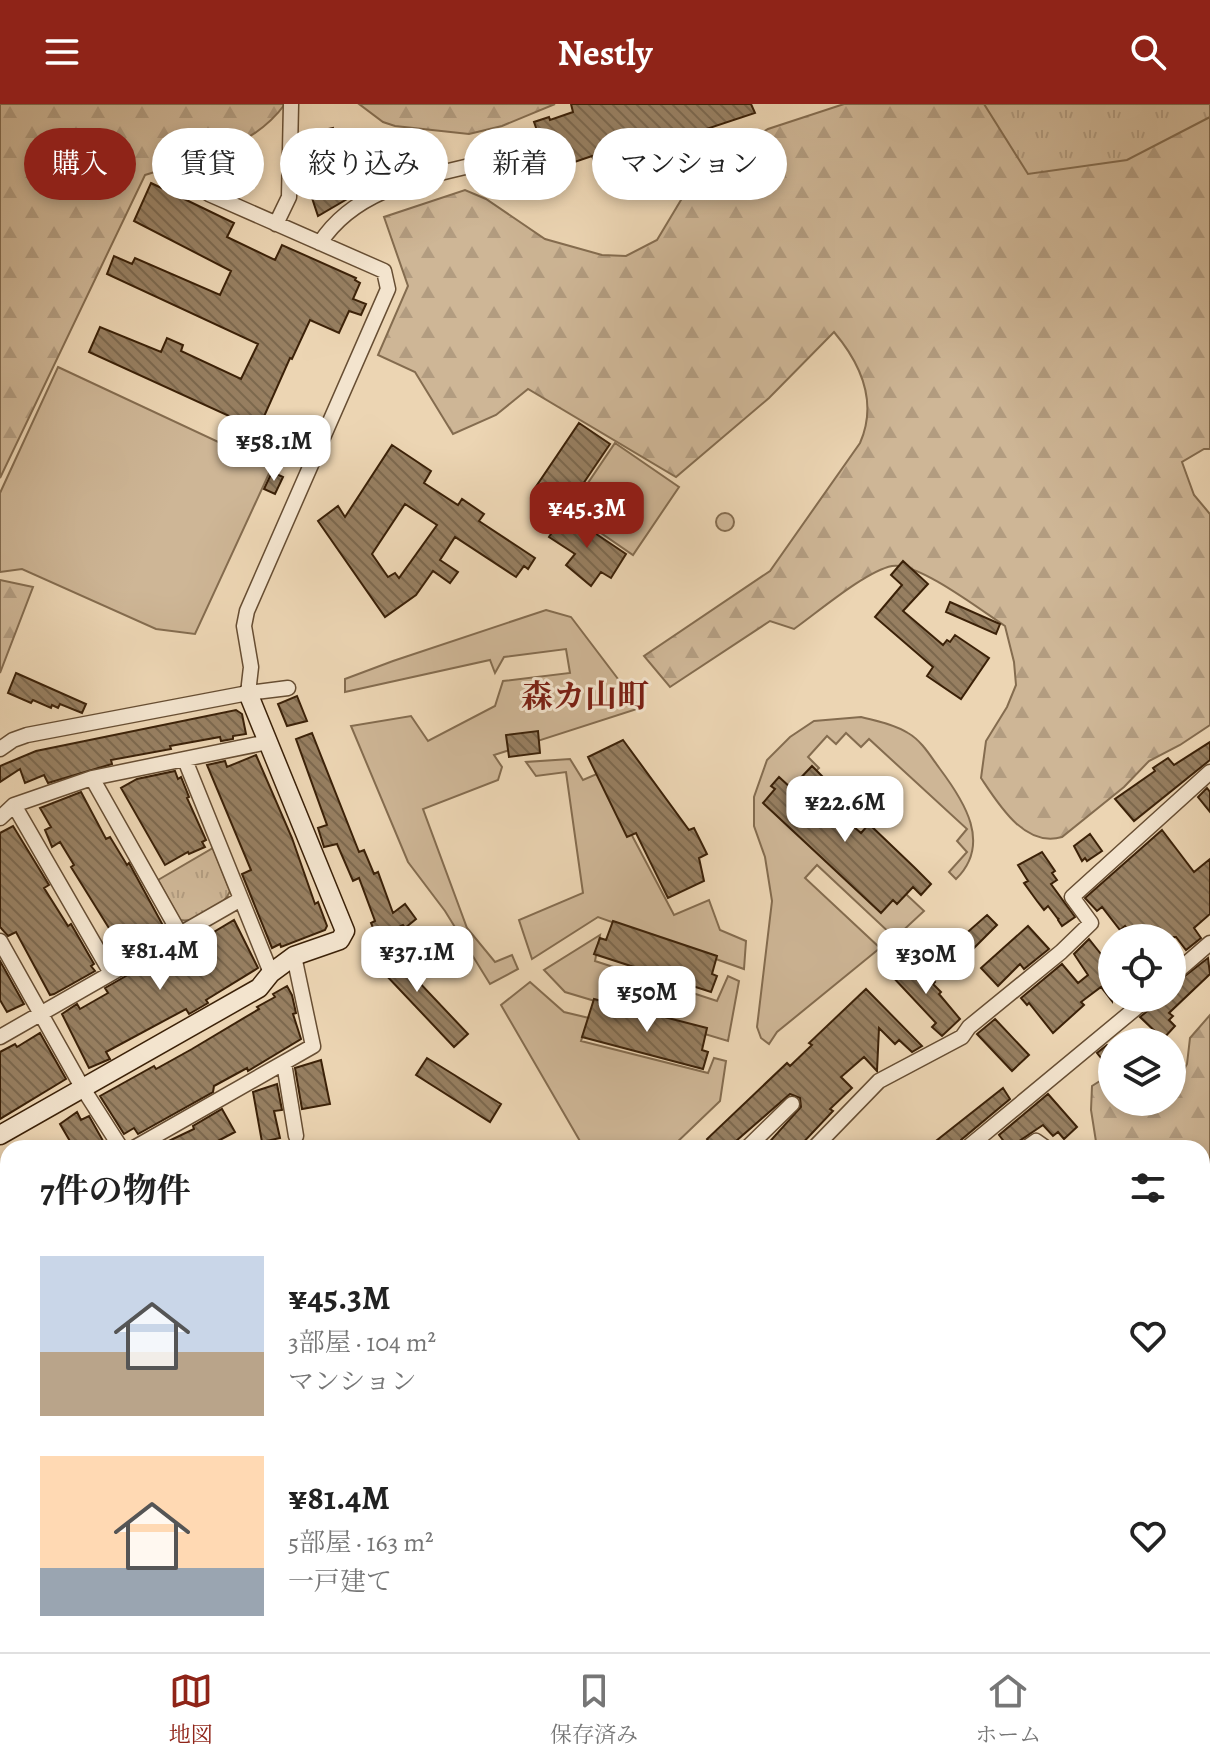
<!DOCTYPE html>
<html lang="ja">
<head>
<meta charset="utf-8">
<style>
  body { margin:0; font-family:Alegreya,"Noto Serif JP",serif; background:#f6f6f6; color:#222; height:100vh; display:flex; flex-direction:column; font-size:30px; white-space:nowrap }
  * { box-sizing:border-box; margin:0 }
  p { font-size:26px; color:#767676 }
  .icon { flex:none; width:44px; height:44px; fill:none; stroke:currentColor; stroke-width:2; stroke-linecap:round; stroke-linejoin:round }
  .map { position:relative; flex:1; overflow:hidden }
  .drawer { position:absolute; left:0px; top:1036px; width:1210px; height:512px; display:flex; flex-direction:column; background:#fff; border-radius:24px 24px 0 0; box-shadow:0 4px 12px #0003 }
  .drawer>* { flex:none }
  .guide { position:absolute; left:24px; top:24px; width:800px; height:72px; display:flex; gap:16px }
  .controls { position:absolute; left:1098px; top:820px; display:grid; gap:16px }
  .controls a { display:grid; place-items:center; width:88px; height:88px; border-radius:50%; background:#fff; box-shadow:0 4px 12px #0003; font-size:40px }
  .price { position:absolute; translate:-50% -68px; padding:0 18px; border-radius:16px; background:#fff; color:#222; font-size:26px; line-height:52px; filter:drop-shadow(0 2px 4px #0008) }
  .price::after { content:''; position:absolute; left:50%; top:48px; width:24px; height:18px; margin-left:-12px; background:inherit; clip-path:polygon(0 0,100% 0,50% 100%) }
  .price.on { background:#8f2418; color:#fff }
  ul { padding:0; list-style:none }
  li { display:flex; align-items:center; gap:24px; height:200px; padding:0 40px }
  li span { display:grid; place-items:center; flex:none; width:224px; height:160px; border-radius:0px; color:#555 }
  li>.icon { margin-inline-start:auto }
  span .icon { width:96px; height:96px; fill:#fffc; stroke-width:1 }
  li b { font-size:34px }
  h2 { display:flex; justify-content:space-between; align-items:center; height:96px; padding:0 40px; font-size:34px }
  .tag { padding:0 28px; border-radius:36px; background:#fff; box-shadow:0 4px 12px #0003; font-size:28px; line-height:72px }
  .tag.on { background:#8f2418; color:#fff }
  header { display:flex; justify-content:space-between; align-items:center; height:104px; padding:0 40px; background:#8f2418; color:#fff; font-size:36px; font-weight:700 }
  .menu { display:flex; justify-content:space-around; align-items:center; height:112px; border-top:2px solid #e0e0e0; background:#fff; font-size:22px; color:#767676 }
  .menu a { display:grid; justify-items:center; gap:4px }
  .menu .on { color:#8f2418 }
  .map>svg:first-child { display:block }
</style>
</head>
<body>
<header><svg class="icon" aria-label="menu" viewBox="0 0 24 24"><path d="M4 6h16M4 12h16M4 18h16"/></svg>Nestly<svg class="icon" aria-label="search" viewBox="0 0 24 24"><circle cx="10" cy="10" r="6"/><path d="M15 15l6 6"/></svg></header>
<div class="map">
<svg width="1210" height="1548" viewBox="0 0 1210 1548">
  <defs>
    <pattern id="forest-firs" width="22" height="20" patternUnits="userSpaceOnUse" patternTransform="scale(2)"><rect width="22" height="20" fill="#ceb696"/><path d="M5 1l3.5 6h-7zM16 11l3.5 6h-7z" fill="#b29c80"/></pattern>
    <pattern id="park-tufts" width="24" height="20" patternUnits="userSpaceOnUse" patternTransform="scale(2)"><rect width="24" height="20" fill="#ceb696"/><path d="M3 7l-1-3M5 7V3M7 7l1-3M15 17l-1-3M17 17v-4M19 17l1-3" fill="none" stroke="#b29c80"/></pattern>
    <pattern id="building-back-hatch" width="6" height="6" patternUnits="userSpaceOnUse" patternTransform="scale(2)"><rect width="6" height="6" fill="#977f61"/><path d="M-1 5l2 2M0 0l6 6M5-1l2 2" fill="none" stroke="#7c684e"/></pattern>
  </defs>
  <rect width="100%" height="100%" fill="#ecd5b3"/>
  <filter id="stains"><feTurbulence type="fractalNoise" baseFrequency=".0025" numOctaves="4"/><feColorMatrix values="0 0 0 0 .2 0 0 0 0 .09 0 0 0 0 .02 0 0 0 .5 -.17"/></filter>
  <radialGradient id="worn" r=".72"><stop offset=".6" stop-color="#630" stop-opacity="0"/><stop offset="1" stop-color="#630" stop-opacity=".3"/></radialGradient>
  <path fill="#ceb696" stroke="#846c4f" stroke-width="2" d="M 58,263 L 272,363 L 195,530 L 156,525 L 22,465 L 0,468 L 0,389 Z
    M 615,339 L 679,383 L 633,451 L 569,407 Z
    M716 418a9 9 0 1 1 18 0a9 9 0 1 1-18 0Z
    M 546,506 L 571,513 L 640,604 L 494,651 L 502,663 L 498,676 L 423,705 L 467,824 L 495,858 L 512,851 L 518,865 L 490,880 L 445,807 L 408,758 L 351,622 L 411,612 L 428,637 L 495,602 L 503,577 L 570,569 L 566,545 L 504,553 L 495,569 L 490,556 L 345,588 L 345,575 L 393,557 Z
    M 861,613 C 876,617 894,620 908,629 C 922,637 931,653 940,665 C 964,697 992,740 956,775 L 949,768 L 967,748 L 957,737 L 967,725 L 869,635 L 861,643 L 846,629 L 836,640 L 827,632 L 808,653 L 819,664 L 796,687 L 924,807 L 895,834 L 817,761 L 805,774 L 880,844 L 777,928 L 769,940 L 761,934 L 757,923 L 772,797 L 765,753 L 754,722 L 754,693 L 767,656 L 790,633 L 814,617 Z
    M 570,655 L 583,676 L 599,669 L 674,811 L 709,796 L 720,826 L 746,837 L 744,865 L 598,813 L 532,855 L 519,816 L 583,789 L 566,668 L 536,672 L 526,658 Z
    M 600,831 L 595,857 L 717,897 L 728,872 L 739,877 L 728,937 L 565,888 L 544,866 Z
    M 530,878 L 564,908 L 589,914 L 581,937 L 708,969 L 714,954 L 726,957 L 720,997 L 671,1044 L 584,1044 L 501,901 Z"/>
  <path fill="url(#forest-firs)" stroke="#846c4f" stroke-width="2" d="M 0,0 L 285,0 C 252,46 195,55 145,71 L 0,374 Z
    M 359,0 L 555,0 L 502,22 L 469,30 L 395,22 L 383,18 Z
    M 844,0 L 1210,0 L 1210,345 L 1204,345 L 1182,358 L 1194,391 L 1210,410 L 1210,621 L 1180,641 L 1149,657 L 1124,683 L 1062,733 C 1025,744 999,701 981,674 L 986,637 L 1007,603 L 1016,581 L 1014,558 L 1005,522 C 982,507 917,457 892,462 C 866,467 818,508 794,525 L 770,517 L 670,583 L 644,552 L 770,467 L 860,339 C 878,298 861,260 834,228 L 769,294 L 676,373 L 528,285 L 496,311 L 453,330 L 415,268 L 378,251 L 408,182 L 384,113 L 465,86 L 486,95 L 545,135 L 602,151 L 626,152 L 657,136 L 687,86 L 715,67 L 741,42 L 768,25 Z
    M 0,476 L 33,483 L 0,569 Z
    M 1210,911 L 1210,1149 L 1202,1131 L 1202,1044 L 1097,1044 L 1091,1006 L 1092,982 L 1111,970 L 1112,998 L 1172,998 L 1172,973 L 1181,971 L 1187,960 L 1190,934 Z"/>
  <path fill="url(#park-tufts)" stroke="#846c4f" stroke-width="2" d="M 984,0 L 1210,0 L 1210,13 L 1127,56 L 1028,70 Z
    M 213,744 L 230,787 C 224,803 196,819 180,816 L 158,776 Z"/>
  <path fill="url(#building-back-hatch)" stroke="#3b2108" stroke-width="2" fill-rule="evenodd" d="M 571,0 L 751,0 L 755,9 L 646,45 L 611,59 L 608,52 L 594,57 L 592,52 L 554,65 L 552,60 L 549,61 L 534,18 L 549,13 L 550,16 L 573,8 Z
    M 333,24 L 337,43 L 305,52 L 301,31 Z
    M 356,69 L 366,84 L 318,112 L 312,94 Z
    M 151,79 L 234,119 L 227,133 L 275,156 L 282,141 L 356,174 L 355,176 L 360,179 L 353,195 L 366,200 L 361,211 L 349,207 L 339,229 L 310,216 L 292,255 L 290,254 L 258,326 L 237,319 L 238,316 L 89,248 L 100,223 L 161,248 L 167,234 L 183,241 L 181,247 L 241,275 L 258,240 L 107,170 L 114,152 L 132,160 L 135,154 L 220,191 L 231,167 L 134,117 Z
    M 579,319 L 610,340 L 566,405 L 535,384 Z
    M 392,341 L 431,367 L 424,379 L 458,401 L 462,395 L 484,410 L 479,417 L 535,454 L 528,465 L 524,462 L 516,473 L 455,433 L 440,456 L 458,468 L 450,479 L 433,467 L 416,491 L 385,513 L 318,417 L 338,402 L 345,413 ZM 405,400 L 437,421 L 399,474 L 395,469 L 388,473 L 372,450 Z
    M 272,368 L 283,373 L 275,390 L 264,385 Z
    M 565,409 L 626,450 L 611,474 L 601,468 L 591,482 L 566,461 L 575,450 L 549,433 Z
    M 903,457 L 928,480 L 903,507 L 943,541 L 947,536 L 950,538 L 955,531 L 989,554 L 961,595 L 927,572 L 933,563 L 875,513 L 902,481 L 891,471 Z
    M 950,498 L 1000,520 L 996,530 L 946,508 Z
    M 16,569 L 86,600 L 82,609 L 60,600 L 58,604 L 52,601 L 51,604 L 33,596 L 31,599 L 8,589 Z
    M 297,592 L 307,617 L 287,622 L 278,600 Z
    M 236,606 L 242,610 L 246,630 L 233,632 L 233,635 L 221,637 L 220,633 L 170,642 L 171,645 L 111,656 L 112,660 L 48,679 L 44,671 L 25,679 L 20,665 L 0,678 L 0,662 L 36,647 Z
    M 538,627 L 540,649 L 509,653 L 506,631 Z
    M 312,629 L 359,748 L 364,746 L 374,770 L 378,768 L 393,809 L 405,800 L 416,815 L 405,824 L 403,821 L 377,833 L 371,819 L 375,817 L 359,774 L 353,777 L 337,740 L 324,743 L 318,724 L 327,721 L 296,635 Z
    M 623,636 L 689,726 L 694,724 L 707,750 L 699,754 L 704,777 L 668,794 L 636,729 L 627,733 L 588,653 Z
    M 1210,638 L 1210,656 L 1134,717 L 1115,695 L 1155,667 L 1153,664 L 1168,654 L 1174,661 Z
    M 256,651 L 292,734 L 315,800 L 318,798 L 327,822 L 325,826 L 281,843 L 280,840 L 272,844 L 242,770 L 251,766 L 207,661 L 225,657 L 227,663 Z
    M 812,662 L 823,673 L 811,686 L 861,729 L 869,720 L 915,764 L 931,780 L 921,791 L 913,783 L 897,800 L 893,796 L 881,809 L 763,699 L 775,685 L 771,682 L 779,673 L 791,684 Z
    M 175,667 L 178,675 L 181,673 L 189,693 L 187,694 L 206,736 L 202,738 L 205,743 L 189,750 L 188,748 L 165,761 L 121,684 L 137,675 Z
    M 1207,684 L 1210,688 L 1210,708 L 1198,693 Z
    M 81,688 L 106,735 L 110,733 L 127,761 L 129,759 L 166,827 L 125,850 L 71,763 L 74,761 L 60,738 L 52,743 L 45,726 L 51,723 L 40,704 Z
    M 13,722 L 49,781 L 44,784 L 68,822 L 71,820 L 94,860 L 91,862 L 95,867 L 54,890 L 50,891 L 16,828 L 8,832 L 0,823 L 0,729 Z
    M 1162,726 L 1194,768 L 1210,755 L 1210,810 L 1194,824 L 1201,834 L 1186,846 L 1176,833 L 1134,834 L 1125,822 L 1120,826 L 1102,803 L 1097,807 L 1085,794 Z
    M 1090,730 L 1102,747 L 1087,757 L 1085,754 L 1082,757 L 1074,742 Z
    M 1042,748 L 1055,767 L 1052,769 L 1057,776 L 1051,780 L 1075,813 L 1062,822 L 1058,816 L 1059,814 L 1058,815 L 1048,802 L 1044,806 L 1037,797 L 1024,779 L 1028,777 L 1018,761 Z
    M 987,811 L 997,821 L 966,852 L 954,840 Z
    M 234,816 L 258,864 L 206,896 L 208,899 L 196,906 L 189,910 L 186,905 L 106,948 L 110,955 L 89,964 L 62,910 L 77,900 L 80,905 L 108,889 L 105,884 L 189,836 L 192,841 Z
    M 613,817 L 717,852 L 712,870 L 717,872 L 711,888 L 594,850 L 600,834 L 606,836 Z
    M 1028,822 L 1049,845 L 1024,865 L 1020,860 L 998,882 L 981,864 Z
    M 1089,835 L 1112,864 L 1112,897 L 1101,883 L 1081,898 L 1084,901 L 1053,929 L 1029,899 L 1027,901 L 1021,894 L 1062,860 L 1078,879 L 1088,871 L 1074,850 Z
    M 380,837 L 468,930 L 454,943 L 366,850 Z
    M 1208,854 L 1210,870 L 1169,909 L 1173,912 L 1169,916 L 1175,922 L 1163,935 L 1140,913 L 1155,901 L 1158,894 L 1172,894 L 1172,882 Z
    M 907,856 L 923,869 L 925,867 L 935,878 L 933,880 L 941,888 L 939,890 L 960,915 L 942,932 L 932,923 L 936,919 L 891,871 Z
    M 0,857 L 24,900 L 7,908 L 0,896 Z
    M 287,882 L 292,891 L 296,909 L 293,910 L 301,935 L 248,967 L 247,964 L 214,982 L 213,988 L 138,1030 L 134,1024 L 124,1030 L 100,992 L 154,962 L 156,965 L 192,945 L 259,905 L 257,903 L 275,893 L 273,890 Z
    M 866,885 L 922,942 L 912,948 L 899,936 L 895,940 L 879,924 L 877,967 L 864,953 L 841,973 L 852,984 L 830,1005 L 833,1007 L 798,1044 L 764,1044 L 801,1003 L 800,994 L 790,990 L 728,1044 L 714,1044 L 707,1035 L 787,959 L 790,962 L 812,941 L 809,939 Z
    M 594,895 L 707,924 L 702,946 L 708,948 L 703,965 L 582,933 Z
    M 995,915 L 1029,951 L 1012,967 L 977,930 Z
    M 40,929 L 66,975 L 0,1015 L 0,948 L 15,940 L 17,943 Z
    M 1107,941 L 1112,946 L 1112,954 L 1105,959 L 1097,949 Z
    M 427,954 L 501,1000 L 490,1018 L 416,971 Z
    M 321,956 L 330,1000 L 302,1005 L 295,964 Z
    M 277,980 L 282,1006 L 274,1007 L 280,1034 L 262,1038 L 253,988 Z
    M 1003,984 L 1010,995 L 961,1036 L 957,1044 L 927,1044 Z
    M 1048,990 L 1077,1023 L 1064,1035 L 1058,1028 L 1053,1032 L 1043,1021 L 1009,1044 L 999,1031 Z
    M 222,1005 L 235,1028 L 212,1040 L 214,1044 L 154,1044 L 194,1025 L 193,1022 Z
    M 77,1008 L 81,1016 L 89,1012 L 107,1044 L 74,1044 L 60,1020 Z"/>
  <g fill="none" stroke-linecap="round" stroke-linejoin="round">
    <defs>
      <path id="street" d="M 209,90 L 384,167 L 388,185 L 247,507 L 244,522 L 251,563 L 248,589
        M 276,120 L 289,93 L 291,0
        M 320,139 C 356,83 426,73 486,58 L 495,60
        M 0,645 L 13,636 L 27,631 L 248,589 L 288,584
        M 185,656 L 271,869
        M 92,674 L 180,830
        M 14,701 L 111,869
        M 0,714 L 14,701 L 92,674 L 268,638
        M 0,837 L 82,983 L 121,1044
        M 1172,872 L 1210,839
        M 0,933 L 241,795
        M 284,959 L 296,1032
        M 134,1044 L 313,942 L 294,852
        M 751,1044 L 749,1042 L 792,1000
        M 814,1044 L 879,977 L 962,933 L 969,923 L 1061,848 L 1091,819 L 1072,793 L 1210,668
        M 967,1044 L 1148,894
        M 1026,1044 L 1036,1037 L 1046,1044
        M 0,1136 L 8,1130
        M 0,1174 L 8,1178
        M 0,1231 L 8,1234
        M 1202,1434 L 1210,1425
        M 317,1540 L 322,1548
        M 663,1540 L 665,1548
        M 850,1540 L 852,1548
        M 934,1540 L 954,1548
        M 0,1547 L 0,1548
        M 26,1548 L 32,1540
        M 204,1548 L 244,1540
        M 735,1548 L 743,1540
        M 875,1548 L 879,1540
        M 989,1548 L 993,1540
        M 1043,1548 L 1046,1540
        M 1101,1548 L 1105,1540
        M 1175,1548 L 1180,1540"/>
      <path id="secondary" d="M 0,1031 L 259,884 L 271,869 L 294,852 L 340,836 L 345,827 L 248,589"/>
    </defs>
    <use href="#street" stroke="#674e33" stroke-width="17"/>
    <use href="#secondary" stroke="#3b2108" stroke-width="21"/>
    <use href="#street" stroke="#f3e4ce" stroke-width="14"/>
    <use href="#secondary" stroke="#f3e4ce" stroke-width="18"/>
  </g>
  <g text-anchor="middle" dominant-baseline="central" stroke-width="6" stroke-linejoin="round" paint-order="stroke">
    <g font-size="32" font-weight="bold" fill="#7a1f14" stroke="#f3e4ce">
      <text x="585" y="592">森カ山町</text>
    </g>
  </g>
  <rect width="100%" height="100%" filter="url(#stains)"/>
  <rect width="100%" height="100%" fill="url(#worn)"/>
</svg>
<div class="controls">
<a><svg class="icon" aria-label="locate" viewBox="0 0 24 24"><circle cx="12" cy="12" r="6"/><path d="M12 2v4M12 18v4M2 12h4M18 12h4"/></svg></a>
<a><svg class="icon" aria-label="layers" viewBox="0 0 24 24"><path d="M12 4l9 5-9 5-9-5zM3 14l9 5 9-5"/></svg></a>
</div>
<b class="price" style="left:274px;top:379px">¥58.1M</b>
<b class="price on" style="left:587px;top:446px">¥45.3M</b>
<b class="price" style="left:845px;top:740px">¥22.6M</b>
<b class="price" style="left:160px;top:888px">¥81.4M</b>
<b class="price" style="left:417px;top:890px">¥37.1M</b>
<b class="price" style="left:926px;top:892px">¥30M</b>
<b class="price" style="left:647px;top:930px">¥50M</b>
<div class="guide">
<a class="tag on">購入</a>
<a class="tag">賃貸</a>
<a class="tag">絞り込み</a>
<a class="tag">新着</a>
<a class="tag">マンション</a>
</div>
<section class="drawer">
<h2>7件の物件<svg class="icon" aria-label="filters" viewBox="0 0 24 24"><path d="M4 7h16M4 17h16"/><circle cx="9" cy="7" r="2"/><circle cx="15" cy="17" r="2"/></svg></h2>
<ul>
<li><span style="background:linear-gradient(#c9d6e8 60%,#b9a48a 0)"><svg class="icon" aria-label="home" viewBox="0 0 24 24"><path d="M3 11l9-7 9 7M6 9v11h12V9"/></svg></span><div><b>¥45.3M</b><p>3部屋 · 104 m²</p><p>マンション</p></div><svg class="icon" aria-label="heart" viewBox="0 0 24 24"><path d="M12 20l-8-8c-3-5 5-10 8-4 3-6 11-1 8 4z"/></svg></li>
<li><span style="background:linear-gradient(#ffd9b3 70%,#9aa5b1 0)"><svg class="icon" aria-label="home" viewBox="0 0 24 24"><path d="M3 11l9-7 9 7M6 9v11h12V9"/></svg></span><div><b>¥81.4M</b><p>5部屋 · 163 m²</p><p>一戸建て</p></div><svg class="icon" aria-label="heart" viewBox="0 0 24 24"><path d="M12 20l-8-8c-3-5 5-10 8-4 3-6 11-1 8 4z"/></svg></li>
</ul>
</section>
</div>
<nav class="menu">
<a class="on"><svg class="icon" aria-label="map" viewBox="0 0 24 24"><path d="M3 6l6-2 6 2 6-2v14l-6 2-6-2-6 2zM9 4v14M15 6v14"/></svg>地図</a>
<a><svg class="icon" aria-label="saved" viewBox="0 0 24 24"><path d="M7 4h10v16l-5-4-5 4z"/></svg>保存済み</a>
<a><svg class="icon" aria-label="home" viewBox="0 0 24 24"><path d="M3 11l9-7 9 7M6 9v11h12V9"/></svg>ホーム</a>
</nav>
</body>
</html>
